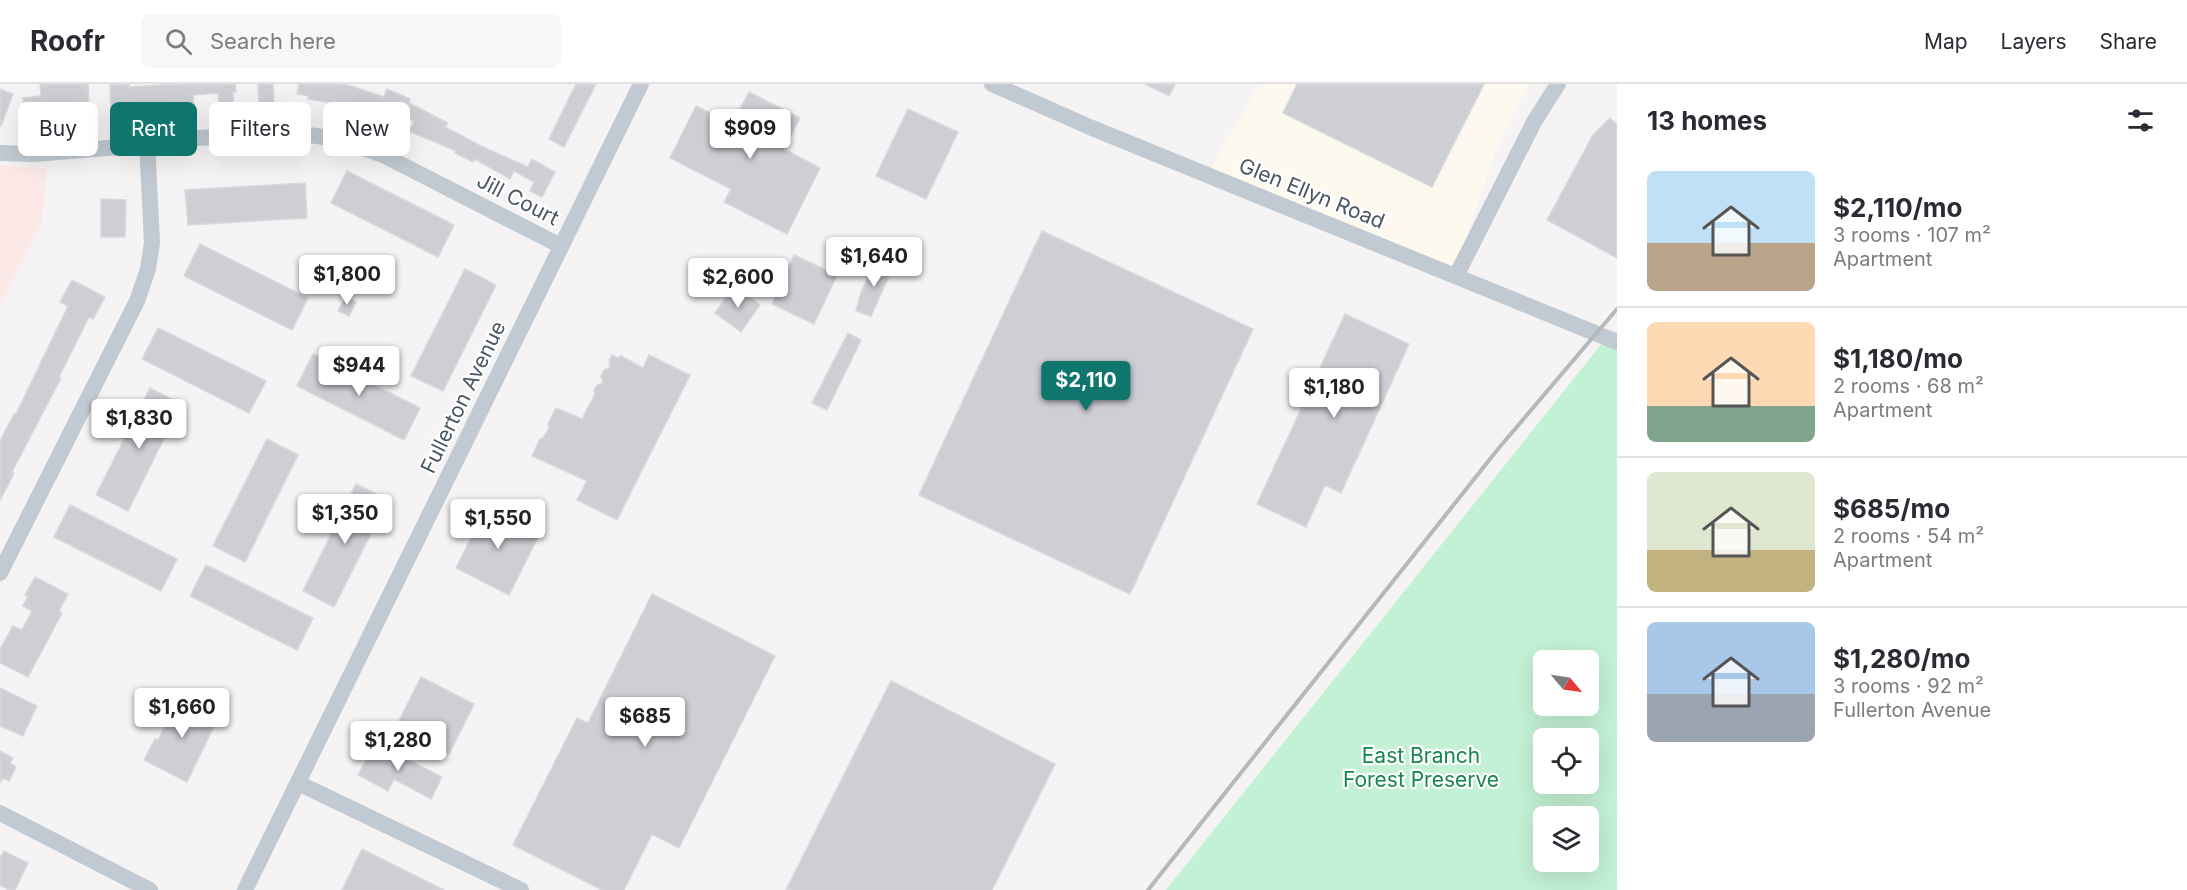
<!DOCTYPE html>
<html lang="en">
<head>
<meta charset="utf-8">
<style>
  body { margin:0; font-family:Inter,sans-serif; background:#f7f7f7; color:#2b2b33; height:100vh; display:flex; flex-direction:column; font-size:22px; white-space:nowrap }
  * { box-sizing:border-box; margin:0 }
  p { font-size:20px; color:#7c7c81 }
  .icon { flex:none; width:33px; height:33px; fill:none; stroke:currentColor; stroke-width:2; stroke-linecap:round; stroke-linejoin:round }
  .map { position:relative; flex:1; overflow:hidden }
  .drawer { display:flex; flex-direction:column; background:#fff; width:570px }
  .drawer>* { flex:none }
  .guide { position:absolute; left:18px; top:18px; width:570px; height:54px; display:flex; gap:12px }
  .needle { width:39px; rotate:119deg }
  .controls { position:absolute; left:1533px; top:566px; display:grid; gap:12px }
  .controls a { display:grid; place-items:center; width:66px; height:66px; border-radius:9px; background:#fff; box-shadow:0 6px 24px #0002; font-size:30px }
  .price { position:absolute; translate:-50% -51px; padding:0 14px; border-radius:6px; background:#fff; color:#222; font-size:20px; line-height:39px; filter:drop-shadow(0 2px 3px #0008) }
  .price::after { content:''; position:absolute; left:50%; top:36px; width:18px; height:14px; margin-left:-9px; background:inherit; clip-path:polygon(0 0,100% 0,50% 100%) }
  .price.current { background:#0f766e; color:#fff }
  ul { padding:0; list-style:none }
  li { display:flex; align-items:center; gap:18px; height:150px; padding:0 30px }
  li+li { border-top:2px solid #e1e1e2 }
  li span { display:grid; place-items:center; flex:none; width:168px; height:120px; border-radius:9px; color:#555 }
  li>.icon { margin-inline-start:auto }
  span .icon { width:72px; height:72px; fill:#fffc; stroke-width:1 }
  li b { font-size:26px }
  h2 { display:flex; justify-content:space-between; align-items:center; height:72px; padding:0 30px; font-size:26px }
  .tag { padding:0 21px; border-radius:9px; background:#fff; box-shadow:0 6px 24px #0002; font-size:21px; line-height:54px }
  .tag.current { background:#0f766e; color:#fff }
  header { display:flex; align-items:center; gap:36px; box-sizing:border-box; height:84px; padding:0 30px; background:#fff; border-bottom:2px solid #e1e1e2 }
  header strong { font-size:28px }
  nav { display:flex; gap:33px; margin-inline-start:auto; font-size:21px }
  .search { width:420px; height:54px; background:#f7f7f7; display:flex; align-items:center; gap:15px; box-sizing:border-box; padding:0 21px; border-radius:9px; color:#7c7c81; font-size:22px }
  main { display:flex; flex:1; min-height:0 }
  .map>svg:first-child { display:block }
</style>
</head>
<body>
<header>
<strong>Roofr</strong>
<div class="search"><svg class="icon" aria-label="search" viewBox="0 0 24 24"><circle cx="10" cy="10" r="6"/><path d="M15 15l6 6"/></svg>Search here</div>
<nav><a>Map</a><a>Layers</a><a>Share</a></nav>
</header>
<main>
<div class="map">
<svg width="1617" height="806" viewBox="0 0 1617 806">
  <rect width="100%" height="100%" fill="#f5f3f3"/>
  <path fill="#fdf9ef" d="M 1259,0 L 1529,0 L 1499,59 L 1455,186 L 1210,87 Z"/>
  <path fill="#fce8e6" d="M 0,81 L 47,85 L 42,137 L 0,221 Z"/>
  <path fill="#c3f1d5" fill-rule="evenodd" d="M 1603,258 L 1617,264 L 1617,806 L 1166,806 ZM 1544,576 L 1588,576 L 1588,621 L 1544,621 ZM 1544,654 L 1588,654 L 1588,699 L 1544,699 ZM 1544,732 L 1588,732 L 1588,777 L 1544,777 Z"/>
  <path fill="#cdcfd5" stroke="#d7d9de" stroke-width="1.5" d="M 40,0 L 88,0 L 89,30 L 25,35 L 23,14 L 41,12 Z
    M 129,0 L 129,3 L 179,0 L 235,0 L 236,8 L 233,8 L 234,22 L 219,22 L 218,9 L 193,11 L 194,25 L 130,27 L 130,29 L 111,30 L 110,1 Z
    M 258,0 L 273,0 L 274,20 L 259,21 Z
    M 299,0 L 345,0 L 384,13 L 387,5 L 410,15 L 409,19 L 448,39 L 445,43 L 481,62 L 528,83 L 532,75 L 555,88 L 542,113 L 530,107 L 534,98 L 514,87 L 510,95 L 475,75 L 473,78 L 455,69 L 456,67 L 409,47 L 414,37 L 393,28 L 388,38 L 365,28 L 332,19 L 308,15 L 309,12 L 297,10 Z
    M 576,0 L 596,0 L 564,63 L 549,55 Z
    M 1145,0 L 1175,0 L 1169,12 Z
    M 1297,0 L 1484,0 L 1432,103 L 1283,29 Z
    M 0,5 L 13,10 L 1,42 L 0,42 Z
    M 749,8 L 800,34 L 784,65 L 820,84 L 787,150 L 724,118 L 731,105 L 670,74 L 696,22 L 732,40 Z
    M 908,25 L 958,48 L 926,115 L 876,92 Z
    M 1610,34 L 1617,41 L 1617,174 L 1547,136 L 1593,51 Z
    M 347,87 L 454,141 L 438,173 L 331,119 Z
    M 305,99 L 307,134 L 188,141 L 185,106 Z
    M 101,115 L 126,116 L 125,153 L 101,153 Z
    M 1042,147 L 1253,245 L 1130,510 L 919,411 Z
    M 200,160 L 308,214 L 292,246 L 184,192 Z
    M 794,171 L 837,191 L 814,240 L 772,220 Z
    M 877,175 L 893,183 L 871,232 L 856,227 L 861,208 Z
    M 465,185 L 496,201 L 443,307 L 411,292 Z
    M 72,196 L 105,213 L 93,235 L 89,233 L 59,293 L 61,294 L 12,388 L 14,389 L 0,417 L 0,357 L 14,330 L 16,330 L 68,222 L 60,218 Z
    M 734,202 L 760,221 L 741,248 L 715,229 Z
    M 346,212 L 356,218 L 349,232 L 338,227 Z
    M 1345,230 L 1409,260 L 1341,409 L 1325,401 L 1306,443 L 1257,420 Z
    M 158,244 L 266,297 L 249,329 L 142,275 Z
    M 848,249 L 861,256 L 827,326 L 812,319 Z
    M 313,270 L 420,324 L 404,356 L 297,302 Z
    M 612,271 L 618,274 L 621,272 L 643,284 L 649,271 L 690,291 L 617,436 L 577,416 L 587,397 L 532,372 L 540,355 L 543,354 L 549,344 L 548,340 L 556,324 L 582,335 L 595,310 L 594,306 L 597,301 L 603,299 L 601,292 L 604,286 L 610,283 L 609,277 Z
    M 150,304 L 181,320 L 128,427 L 96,411 Z
    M 267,355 L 298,371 L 245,478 L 213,462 Z
    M 356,400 L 388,416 L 334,523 L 303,507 Z
    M 488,420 L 541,447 L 509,511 L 456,484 Z
    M 70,421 L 177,475 L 161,507 L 54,453 Z
    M 206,481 L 313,534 L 297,566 L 190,512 Z
    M 35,493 L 68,510 L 59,527 L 62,529 L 28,593 L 0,579 L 0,565 L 13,542 L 22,546 L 32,527 L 23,522 L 28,512 L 25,511 Z
    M 652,510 L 775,572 L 679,764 L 652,750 L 624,806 L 602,806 L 513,761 L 577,634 L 588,639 Z
    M 421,593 L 474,620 L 449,670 L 396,643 Z
    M 891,597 L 1055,680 L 992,806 L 786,806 Z
    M 0,604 L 37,622 L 23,652 L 0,642 Z
    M 176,611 L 219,632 L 187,698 L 144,676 L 155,655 L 158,656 L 169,634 L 165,633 Z
    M 375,659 L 442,693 L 431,715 L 394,695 L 388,707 L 358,691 Z
    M 0,667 L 13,674 L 10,679 L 16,683 L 9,697 L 3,694 L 0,699 Z
    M 362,765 L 444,806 L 342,806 Z
    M 4,767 L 28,779 L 15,806 L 9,806 L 0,801 L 0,774 Z"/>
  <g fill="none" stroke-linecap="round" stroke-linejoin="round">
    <path stroke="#c1cad2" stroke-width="16" d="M 992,0 L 1092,44 L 1617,258
      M 0,69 L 33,70 L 133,62 L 147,57 L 279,49 L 318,52 L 348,59 L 383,71 L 561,162
      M 1456,192 L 1534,38 L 1558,0
      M 0,489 L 137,217 L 148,185 L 152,159 L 147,57
      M 298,699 L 521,806
      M 0,729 L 150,806
      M 245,806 L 641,0"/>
    <path stroke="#b5b8bd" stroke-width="4" d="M 1148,806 L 1498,365 L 1617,225"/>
  </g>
  <g text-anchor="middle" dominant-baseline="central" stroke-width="4.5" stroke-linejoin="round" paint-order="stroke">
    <g font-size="21" fill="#4a5661" stroke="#fff">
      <text transform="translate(1312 109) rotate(22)">Glen Ellyn Road</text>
      <text transform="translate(518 115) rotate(27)">Jill Court</text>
      <text transform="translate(463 313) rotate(-64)">Fullerton Avenue</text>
    </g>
    <g font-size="21" fill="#17864f" stroke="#fff">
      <text x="1421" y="671">East Branch<tspan x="1421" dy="24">Forest Preserve</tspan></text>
    </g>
  </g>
</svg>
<div class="controls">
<a><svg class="needle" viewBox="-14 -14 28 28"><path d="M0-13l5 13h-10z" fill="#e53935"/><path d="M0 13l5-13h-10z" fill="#7c7c81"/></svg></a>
<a><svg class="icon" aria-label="locate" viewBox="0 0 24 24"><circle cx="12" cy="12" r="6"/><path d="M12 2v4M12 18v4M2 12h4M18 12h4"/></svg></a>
<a><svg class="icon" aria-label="layers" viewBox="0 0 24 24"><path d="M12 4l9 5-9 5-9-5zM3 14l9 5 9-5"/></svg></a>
</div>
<b class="price" style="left:750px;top:76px">$909</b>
<b class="price" style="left:874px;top:204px">$1,640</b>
<b class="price" style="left:347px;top:222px">$1,800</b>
<b class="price" style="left:738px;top:225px">$2,600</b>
<b class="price" style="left:359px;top:313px">$944</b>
<b class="price current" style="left:1086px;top:328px">$2,110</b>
<b class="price" style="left:1334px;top:335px">$1,180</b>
<b class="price" style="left:139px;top:366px">$1,830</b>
<b class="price" style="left:345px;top:461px">$1,350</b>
<b class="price" style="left:498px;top:466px">$1,550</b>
<b class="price" style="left:182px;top:655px">$1,660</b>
<b class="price" style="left:645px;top:664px">$685</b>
<b class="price" style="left:398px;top:688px">$1,280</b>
<div class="guide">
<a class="tag">Buy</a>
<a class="tag current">Rent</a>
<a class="tag">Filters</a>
<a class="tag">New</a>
</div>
</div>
<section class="drawer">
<h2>13 homes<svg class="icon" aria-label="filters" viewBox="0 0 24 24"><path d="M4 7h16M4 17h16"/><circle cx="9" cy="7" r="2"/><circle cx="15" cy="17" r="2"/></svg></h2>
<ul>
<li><span style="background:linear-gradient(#bfe0f5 60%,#b9a48a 0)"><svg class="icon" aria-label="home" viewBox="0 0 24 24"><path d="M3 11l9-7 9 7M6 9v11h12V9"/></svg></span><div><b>$2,110/mo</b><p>3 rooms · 107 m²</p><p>Apartment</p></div></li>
<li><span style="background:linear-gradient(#ffd9b3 70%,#7fa58c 0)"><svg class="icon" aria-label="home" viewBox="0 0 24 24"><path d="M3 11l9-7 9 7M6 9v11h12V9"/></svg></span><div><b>$1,180/mo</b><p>2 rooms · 68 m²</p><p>Apartment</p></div></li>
<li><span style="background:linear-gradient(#dfe7d0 65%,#c2b280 0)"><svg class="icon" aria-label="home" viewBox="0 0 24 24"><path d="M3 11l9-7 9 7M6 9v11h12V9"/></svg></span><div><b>$685/mo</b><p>2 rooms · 54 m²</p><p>Apartment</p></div></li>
<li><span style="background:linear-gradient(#a9c7e8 60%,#9aa5b1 0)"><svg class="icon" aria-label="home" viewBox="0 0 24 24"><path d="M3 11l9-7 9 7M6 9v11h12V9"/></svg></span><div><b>$1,280/mo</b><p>3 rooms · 92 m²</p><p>Fullerton Avenue</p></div></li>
</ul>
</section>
</main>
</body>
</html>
